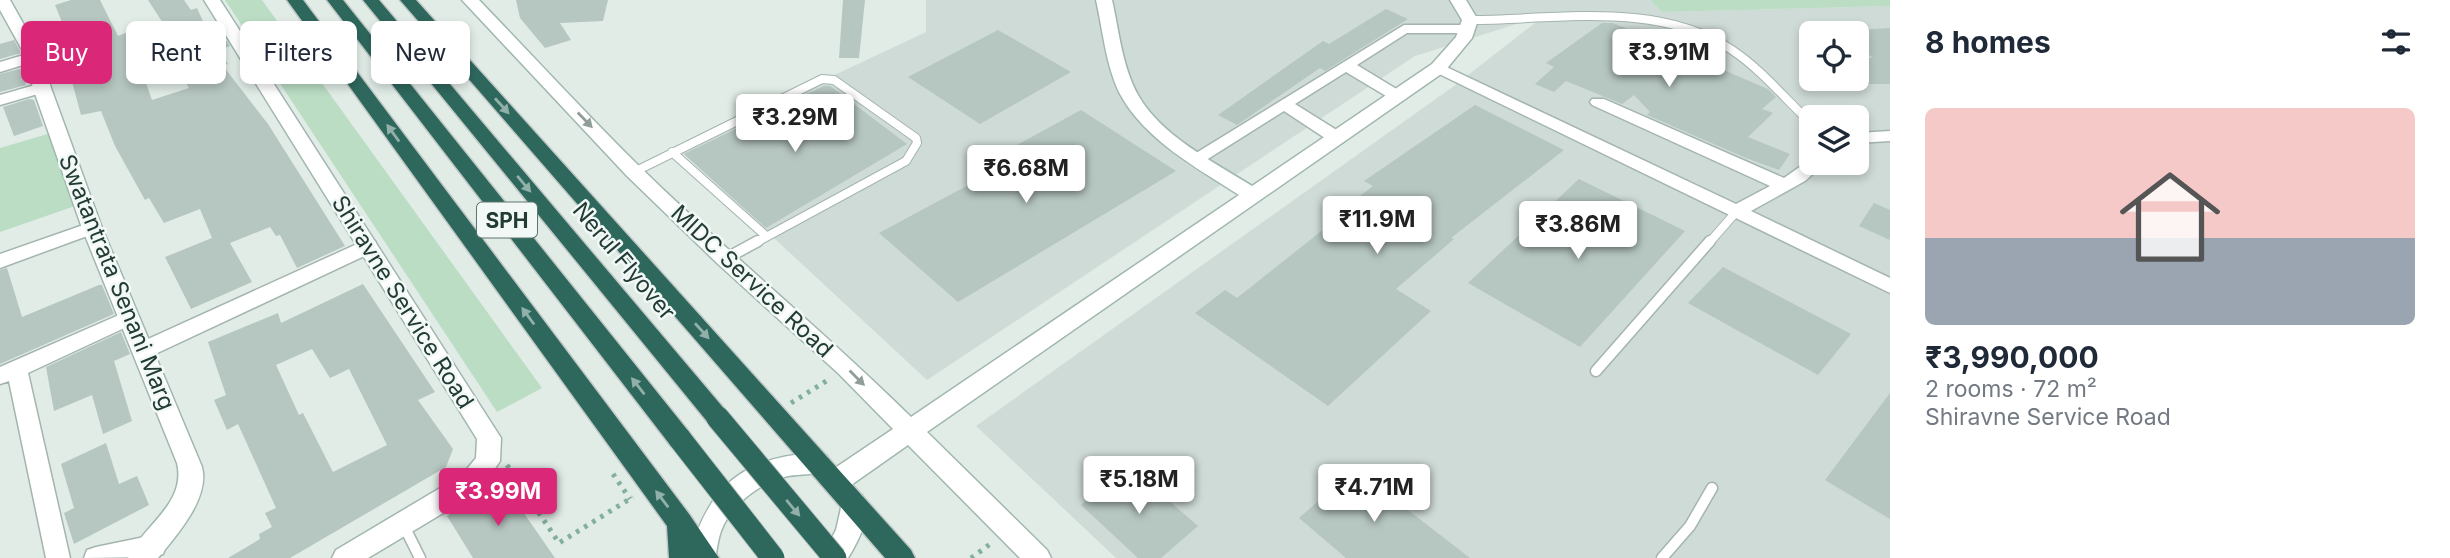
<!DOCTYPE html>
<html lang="en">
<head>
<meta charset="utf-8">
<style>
  body { margin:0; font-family:Inter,sans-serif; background:#f6f6f7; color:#1f2937; height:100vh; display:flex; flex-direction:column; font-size:26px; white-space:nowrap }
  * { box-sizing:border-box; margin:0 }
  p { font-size:23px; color:#747a83 }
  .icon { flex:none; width:38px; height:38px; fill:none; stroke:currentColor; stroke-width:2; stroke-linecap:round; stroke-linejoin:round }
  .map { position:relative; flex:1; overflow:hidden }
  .side { display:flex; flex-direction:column; background:#fff; width:560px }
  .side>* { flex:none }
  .banner { position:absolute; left:21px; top:21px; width:665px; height:63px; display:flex; gap:14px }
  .controls { position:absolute; left:1799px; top:21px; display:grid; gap:14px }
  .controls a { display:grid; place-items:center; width:70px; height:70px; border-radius:10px; background:#fff; box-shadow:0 4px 10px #0003; font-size:35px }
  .price { position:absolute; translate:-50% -60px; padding:0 16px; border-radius:7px; background:#fff; color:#222; font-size:23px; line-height:46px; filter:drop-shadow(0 2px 4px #0008) }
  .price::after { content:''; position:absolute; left:50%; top:42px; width:21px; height:16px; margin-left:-10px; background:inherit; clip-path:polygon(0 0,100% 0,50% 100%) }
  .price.selected { background:#db2777; color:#fff }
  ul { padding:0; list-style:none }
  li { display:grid; align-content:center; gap:14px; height:371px; padding:0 35px }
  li+li { border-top:2px solid #e0e1e3 }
  li span { display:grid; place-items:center; height:217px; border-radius:10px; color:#555 }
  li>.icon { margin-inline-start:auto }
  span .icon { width:126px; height:126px; fill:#fffc; stroke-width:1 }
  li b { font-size:30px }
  h2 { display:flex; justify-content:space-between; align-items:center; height:84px; padding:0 35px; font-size:30px }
  .tag { padding:0 24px; border-radius:10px; background:#fff; box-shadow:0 4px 10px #0003; font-size:24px; line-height:63px }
  .tag.selected { background:#db2777; color:#fff }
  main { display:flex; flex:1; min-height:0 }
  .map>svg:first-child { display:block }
</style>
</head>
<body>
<main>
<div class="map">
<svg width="1890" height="558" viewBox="0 0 1890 558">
  <rect width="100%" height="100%" fill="#e1ece7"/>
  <path fill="#cfdbd6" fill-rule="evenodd" d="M 926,0 L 1650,0 L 1662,12 L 1890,6 L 1890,558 L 1116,558 L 976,426 L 1454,86 L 1545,15 L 1415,56 L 927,380 L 678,149 L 926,32 ZM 1811,33 L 1857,33 L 1857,79 L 1811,79 ZM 1811,117 L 1857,117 L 1857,163 L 1811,163 Z"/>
  <path fill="#baddc4" d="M 225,0 L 262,0 L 542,388 L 497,412 Z
    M 1650,0 L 1890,0 L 1890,6 L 1662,12 Z
    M 51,133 L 75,206 L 0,232 L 0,148 Z"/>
  <path fill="#b6c6c0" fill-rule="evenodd" d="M 71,0 L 100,0 L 118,36 L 128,32 L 152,100 L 189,88 L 178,69 L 190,65 L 148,0 L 184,0 L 191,10 L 197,8 L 207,30 L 216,27 L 230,46 L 219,50 L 228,64 L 225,65 L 227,71 L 268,124 L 345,246 L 297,268 L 280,235 L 276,236 L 270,227 L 230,243 L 252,282 L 191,309 L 165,257 L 212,238 L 200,209 L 164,223 L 149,198 L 145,200 L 115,146 L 101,111 L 81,115 L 64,52 L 73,49 L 55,5 Z
    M 516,0 L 608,0 L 603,21 L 560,23 L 571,40 L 545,48 L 520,18 Z
    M 843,0 L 865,0 L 859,58 L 839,58 Z
    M 1386,9 L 1408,19 L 1325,71 L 1320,68 L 1237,125 L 1218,115 L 1323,41 L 1329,44 Z
    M 1602,23 L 1613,23 L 1768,89 L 1776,97 L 1762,109 L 1773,113 L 1748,137 L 1790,154 L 1779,170 L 1746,158 L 1647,115 L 1650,112 L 1634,95 L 1622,104 L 1566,81 L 1554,92 L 1535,84 L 1554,67 L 1546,63 Z
    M 1890,28 L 1890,84 L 1857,84 L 1857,58 L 1873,58 L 1857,45 L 1857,30 Z
    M 998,30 L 1071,72 L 980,124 L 908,77 Z
    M 14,40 L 21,53 L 0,59 L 0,44 Z
    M 23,68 L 26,85 L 0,92 L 0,74 Z
    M 824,86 L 830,86 L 907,144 L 766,228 L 684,154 Z
    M 29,99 L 34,100 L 43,126 L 14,136 L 3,107 Z
    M 1475,105 L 1564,150 L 1451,238 L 1454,239 L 1396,289 L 1431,311 L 1328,406 L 1195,313 L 1225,290 L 1237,298 L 1329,225 L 1325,223 L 1373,186 L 1364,181 Z
    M 1081,110 L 1176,171 L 958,302 L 879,233 L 1026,154 L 1015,146 Z
    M 1579,179 L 1685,231 L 1580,347 L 1468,283 Z
    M 1874,203 L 1890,210 L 1890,240 L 1859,226 Z
    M 1723,267 L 1851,334 L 1818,375 L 1688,303 Z
    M 7,268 L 22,317 L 99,285 L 102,285 L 114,314 L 0,364 L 0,270 Z
    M 363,284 L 435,392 L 418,400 L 453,449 L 446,467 L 290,558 L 228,558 L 260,539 L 259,534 L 272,527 L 265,513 L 276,508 L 238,424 L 227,430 L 214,400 L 226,395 L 208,342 L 278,313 L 281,323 ZM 312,349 L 330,378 L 349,369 L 387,445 L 333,472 L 303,413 L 299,415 L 276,365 Z
    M 121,332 L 130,354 L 114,361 L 132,421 L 103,434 L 92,395 L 54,411 L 46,367 Z
    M 1890,393 L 1890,519 L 1825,480 Z
    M 106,443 L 119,484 L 137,476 L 149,505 L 74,544 L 64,513 L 74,508 L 61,464 Z
    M 1129,466 L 1198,526 L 1161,558 L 1138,558 L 1081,505 Z
    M 1355,469 L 1470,558 L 1346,558 L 1299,518 Z
    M 503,483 L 555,558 L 473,558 L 447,516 Z"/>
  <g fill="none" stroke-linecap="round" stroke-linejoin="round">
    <defs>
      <path id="lane-far1" d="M 1470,20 C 1554,20 1658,0 1732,50 C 1762,70 1785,99 1811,123
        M 672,152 L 766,236
        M 634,172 L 822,79 L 834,80 L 916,138 L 917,143 L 906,161 L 755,243
        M 1709,243 L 1736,212"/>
      <path id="lane" d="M 725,259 L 758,241
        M 1596,371 L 1710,241
        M 403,524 L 420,558
        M 1662,558 L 1690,526 L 1712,488"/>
      <path id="street" d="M 1404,25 L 1467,25 L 1474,29 L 1467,33 L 1407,33 L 1357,65 L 1403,93 L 1405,96 L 1403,99 L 1391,99 L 1346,72 L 1295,104 L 1343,134 L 1345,138 L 1343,142 L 1331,142 L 1284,111 L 1203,162 L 1191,162 L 1188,158 Z
        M 34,52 L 42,57 L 39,60 L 0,72 L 0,62 Z
        M 1438,63 L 1736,204 L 1770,186 L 1592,105 L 1590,102 L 1592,99 L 1604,99 L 1784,178 L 1811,159 L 1811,163 L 1825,163 L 1805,181 L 1751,211 L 1890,278 L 1890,293 L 1433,71 L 1430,68 L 1433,65 Z
        M 42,83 L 48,85 L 50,88 L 48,91 L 0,105 L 0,95 Z
        M 1890,131 L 1890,141 L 1857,143 L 1857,133 Z
        M 92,222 L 98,224 L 101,228 L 98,232 L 0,268 L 0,254 Z
        M 368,239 L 375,241 L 377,246 L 375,251 L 151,356 L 144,358 L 137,356 L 134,350 L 137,344 Z
        M 128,311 L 135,313 L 138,318 L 135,323 L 28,373 L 70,558 L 46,558 L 9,381 L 0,384 L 0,367 Z
        M 154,535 L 163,538 L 166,546 L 163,554 L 154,557 L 84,558 L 87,550 L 96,547 Z"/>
      <path id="secondary" d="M 0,0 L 10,0 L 42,57 L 51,88 L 102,228 L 202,467 C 210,498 177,535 158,558 L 128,558 C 142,526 187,504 177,463 L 82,228 L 33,88 L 26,57 L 0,10 Z
        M 204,0 L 220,0 L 501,438 L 500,461 L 480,491 L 368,558 L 332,558 L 336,550 L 462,475 L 476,458 L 477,439 Z
        M 462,0 L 479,0 C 533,56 586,114 641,168 C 729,254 824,331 911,417 L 1239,195 C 1197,168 1145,140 1120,94 C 1106,66 1103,31 1096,0 L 1112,0 C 1119,31 1122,66 1138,95 C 1161,136 1214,162 1252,186 L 1432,64 L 1456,37 L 1462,20 L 1450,0 L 1466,0 L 1478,20 L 1472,38 L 1444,72 L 927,432 L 1047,550 L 1051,558 L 1020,558 L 908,445 L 844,490 L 835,493 L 826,490 L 823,482 L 826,474 L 893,429 L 839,374 L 718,264 L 627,176 Z
        M 818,453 L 827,456 L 830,463 L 827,470 C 814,475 801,474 788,476 C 761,482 731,504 721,531 C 718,539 717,549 715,558 L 689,558 C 707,487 743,456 818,453 Z
        M 853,492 L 862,495 C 872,516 859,540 848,558 L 821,558 L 836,530 L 844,495 Z"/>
      <path id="highway" d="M 287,0 L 303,0 L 689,514 L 719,558 L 669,558 L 667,526 Z
        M 327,0 L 343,0 L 689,432 L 692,439 L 689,446 L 680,449 L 671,446 Z
        M 363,0 L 379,0 L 726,411 L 730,418 L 726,425 L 718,428 L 710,425 Z
        M 400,0 L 416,0 L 911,550 L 915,558 L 885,558 Z"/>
    </defs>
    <use href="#lane-far1" stroke="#a4b4ae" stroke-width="10"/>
    <use href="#lane" stroke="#a4b4ae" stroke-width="13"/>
    <use href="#street" stroke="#a4b4ae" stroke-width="3"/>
    <use href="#secondary" stroke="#a0b7af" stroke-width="3"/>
    <use href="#highway" stroke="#c1c8c6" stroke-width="3"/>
    <path stroke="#82afa1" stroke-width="5" stroke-dasharray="3.5 6" stroke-linecap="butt" d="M 791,403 L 831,378
      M 507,465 L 559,543 L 633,497
      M 613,474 L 630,499
      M 971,558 L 993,542"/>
    <use href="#lane-far1" stroke="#fff" stroke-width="8"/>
    <use href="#lane" stroke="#fff" stroke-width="10"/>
    <use href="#street" fill="#fff" fill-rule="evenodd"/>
    <use href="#secondary" fill="#fff" fill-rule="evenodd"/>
    <use href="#highway" fill="#2e685d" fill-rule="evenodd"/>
    <defs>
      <path id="highway-bridge" d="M 718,418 L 835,558
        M 680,439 L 773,558"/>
    </defs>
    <use href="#highway-bridge" stroke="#c1c8c6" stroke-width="25" stroke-linecap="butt"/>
    <use href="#highway-bridge" stroke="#2e685d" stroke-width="23"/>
  </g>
  <defs><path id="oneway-solid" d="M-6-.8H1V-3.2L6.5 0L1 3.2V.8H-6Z" transform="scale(1.75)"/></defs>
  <g fill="#90b0a9">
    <use href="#oneway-solid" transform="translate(502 106) rotate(48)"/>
    <use href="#oneway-solid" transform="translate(393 133) rotate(-126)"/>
    <use href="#oneway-solid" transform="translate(524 184) rotate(50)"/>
    <use href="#oneway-solid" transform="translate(528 316) rotate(-126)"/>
    <use href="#oneway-solid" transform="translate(702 331) rotate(48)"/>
    <use href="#oneway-solid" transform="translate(638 386) rotate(-128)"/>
    <use href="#oneway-solid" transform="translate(662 499) rotate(-127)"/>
    <use href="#oneway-solid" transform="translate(793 508) rotate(50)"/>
  </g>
  <g fill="#909e9a">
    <use href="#oneway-solid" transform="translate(585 120) rotate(46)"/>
    <use href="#oneway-solid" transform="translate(857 378) rotate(45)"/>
  </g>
  <g text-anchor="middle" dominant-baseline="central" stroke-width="5" stroke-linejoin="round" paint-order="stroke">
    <rect fill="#f2f8f5" stroke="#60746f" stroke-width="2" x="477" y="202.5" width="60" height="35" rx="5"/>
    <g font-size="21" font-weight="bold" fill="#223c35">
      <text x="507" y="220">SPH</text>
    </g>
    <g font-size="23" fill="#223c35" stroke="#f2f8f5">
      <text transform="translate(624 261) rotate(50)">Nerul Flyover</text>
      <text transform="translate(752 281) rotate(43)">MIDC Service Road</text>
      <text transform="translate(117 282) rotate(68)">Swatantrata Senani Marg</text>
      <text transform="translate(403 302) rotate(58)">Shiravne Service Road</text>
    </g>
  </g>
</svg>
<div class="controls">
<a><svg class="icon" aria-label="locate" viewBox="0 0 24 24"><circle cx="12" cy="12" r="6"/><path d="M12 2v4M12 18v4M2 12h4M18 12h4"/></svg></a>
<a><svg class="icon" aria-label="layers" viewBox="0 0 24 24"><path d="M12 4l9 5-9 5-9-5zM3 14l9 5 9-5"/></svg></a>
</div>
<b class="price" style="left:1669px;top:89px">₹3.91M</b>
<b class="price" style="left:795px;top:154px">₹3.29M</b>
<b class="price" style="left:1026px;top:205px">₹6.68M</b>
<b class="price" style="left:1377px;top:256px">₹11.9M</b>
<b class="price" style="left:1578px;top:261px">₹3.86M</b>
<b class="price" style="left:1139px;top:516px">₹5.18M</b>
<b class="price" style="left:1374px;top:524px">₹4.71M</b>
<b class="price selected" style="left:498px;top:528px">₹3.99M</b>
<div class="banner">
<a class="tag selected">Buy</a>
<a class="tag">Rent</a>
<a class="tag">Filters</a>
<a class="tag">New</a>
</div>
</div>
<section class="side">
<h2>8 homes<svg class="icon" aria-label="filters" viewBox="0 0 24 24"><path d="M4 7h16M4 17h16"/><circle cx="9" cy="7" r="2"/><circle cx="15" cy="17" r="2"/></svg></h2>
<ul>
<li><span style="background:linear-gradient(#f6c9c9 60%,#9aa5b1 0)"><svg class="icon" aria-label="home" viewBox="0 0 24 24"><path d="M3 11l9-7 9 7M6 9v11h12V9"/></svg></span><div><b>₹3,990,000</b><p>2 rooms · 72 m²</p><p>Shiravne Service Road</p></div></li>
</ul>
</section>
</main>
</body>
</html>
